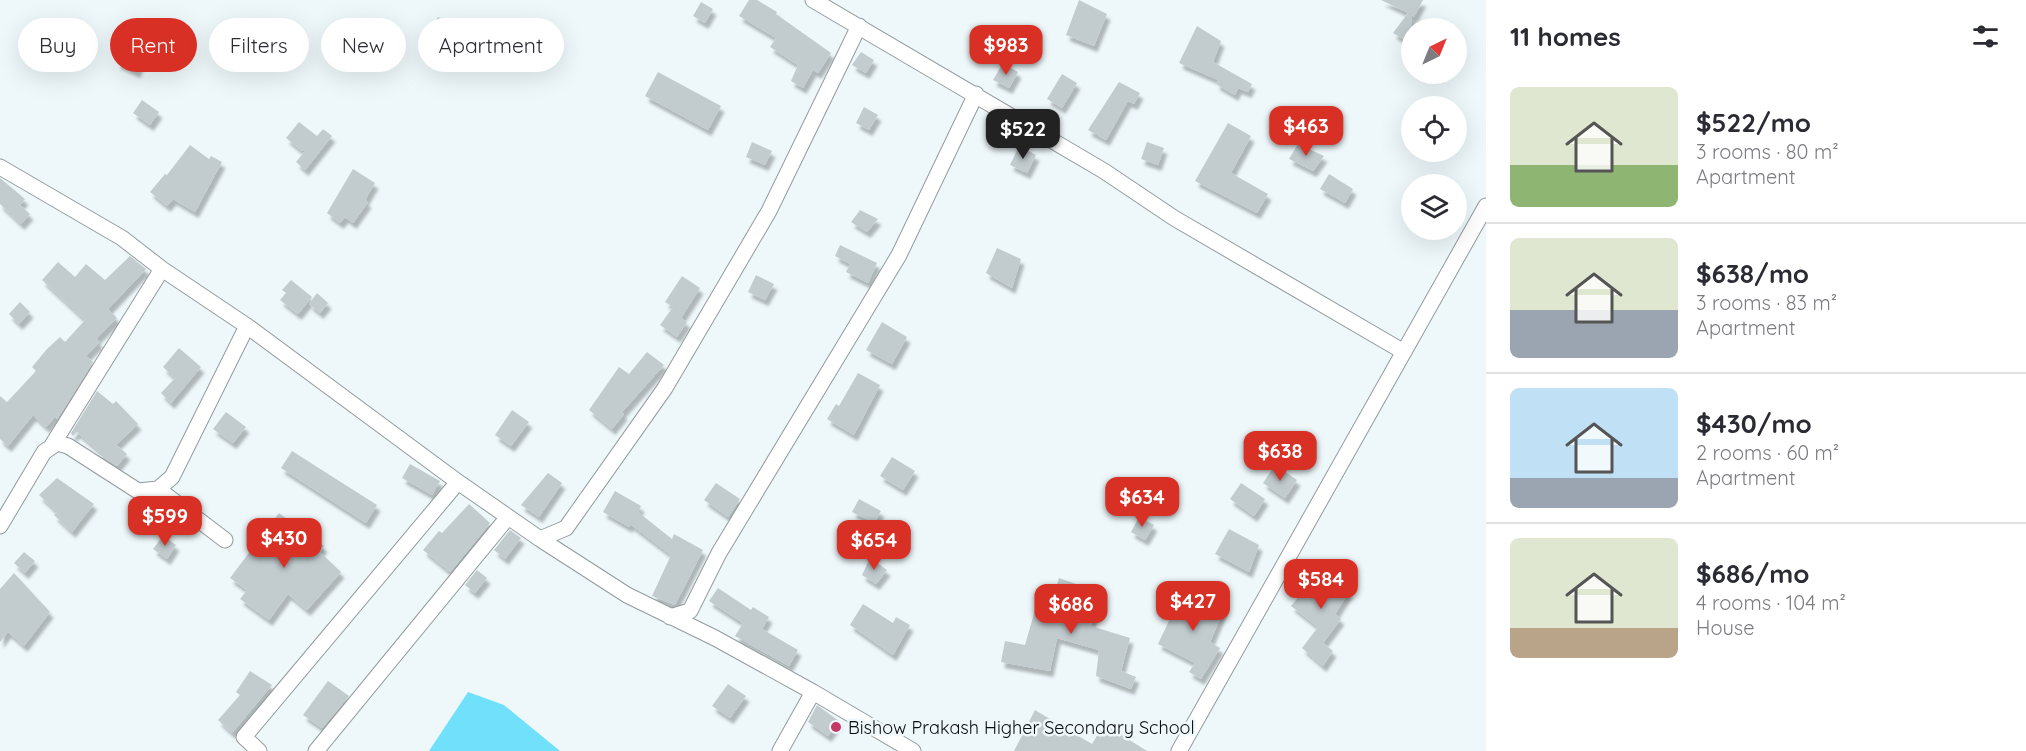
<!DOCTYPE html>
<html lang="en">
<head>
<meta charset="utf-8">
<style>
  body { margin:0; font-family:Quicksand,sans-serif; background:#f7f7f7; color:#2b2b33; height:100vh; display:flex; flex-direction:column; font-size:22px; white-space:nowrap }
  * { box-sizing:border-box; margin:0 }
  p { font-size:20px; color:#7c7c81 }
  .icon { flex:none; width:33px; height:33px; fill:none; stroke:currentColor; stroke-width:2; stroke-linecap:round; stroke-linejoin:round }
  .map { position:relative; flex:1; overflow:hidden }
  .drawer { display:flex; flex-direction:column; background:#fff; width:540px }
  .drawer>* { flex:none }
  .hud { position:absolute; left:18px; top:18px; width:570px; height:54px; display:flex; gap:12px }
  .needle { width:39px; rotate:43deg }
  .fabs { position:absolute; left:1401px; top:18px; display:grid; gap:12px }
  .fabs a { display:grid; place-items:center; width:66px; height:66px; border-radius:50%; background:#fff; box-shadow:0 6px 24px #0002; font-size:30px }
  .price { position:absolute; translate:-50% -51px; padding:0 14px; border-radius:12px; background:#d93025; color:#fff; font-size:20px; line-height:39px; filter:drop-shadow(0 2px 3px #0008) }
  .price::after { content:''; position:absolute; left:50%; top:36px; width:18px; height:14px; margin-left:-9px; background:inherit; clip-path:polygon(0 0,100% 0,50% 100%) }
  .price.on { background:#222; color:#fff }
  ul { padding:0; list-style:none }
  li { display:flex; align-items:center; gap:18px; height:150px; padding:0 24px }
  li+li { border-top:2px solid #e1e1e2 }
  li span { display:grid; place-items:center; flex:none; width:168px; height:120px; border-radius:9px; color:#555 }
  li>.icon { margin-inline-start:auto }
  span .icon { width:72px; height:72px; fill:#fffc; stroke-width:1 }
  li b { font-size:26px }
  h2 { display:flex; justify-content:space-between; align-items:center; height:72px; padding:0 24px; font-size:26px }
  .chip { padding:0 21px; border-radius:27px; background:#fff; box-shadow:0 6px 24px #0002; font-size:21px; line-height:54px }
  .chip.on { background:#d93025; color:#fff }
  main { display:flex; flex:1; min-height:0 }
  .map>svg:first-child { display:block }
</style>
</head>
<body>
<main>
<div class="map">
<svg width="1486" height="751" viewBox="0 0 1486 751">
  <defs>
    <filter id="shadow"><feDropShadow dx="3.5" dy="6" stdDeviation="1.5" flood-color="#0004"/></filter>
  </defs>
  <rect width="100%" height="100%" fill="#eef8fa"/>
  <path fill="#71e1fb" d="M 468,692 L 504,705 L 560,751 L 429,751 Z"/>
  <path fill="#c2cccf" filter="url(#shadow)" d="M 749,0 L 757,0 L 777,12 L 776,14 L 831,53 L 818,73 L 813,70 L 803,88 L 791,81 L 798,65 L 770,47 L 776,38 L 739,16 Z
    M 1079,0 L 1107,14 L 1094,46 L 1066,35 Z
    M 1381,0 L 1423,0 L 1414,17 L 1412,15 L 1412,44 L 1393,33 L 1408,13 Z
    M 701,2 L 713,9 L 705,23 L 693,16 Z
    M 438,17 L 465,33 L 451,56 L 433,46 L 436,41 L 426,36 Z
    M 1197,26 L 1221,41 L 1213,62 L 1252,84 L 1248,92 L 1238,88 L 1235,95 L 1216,84 L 1218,80 L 1179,63 Z
    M 122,51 L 142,59 L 137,72 L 117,63 Z
    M 861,52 L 874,60 L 866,73 L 852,65 Z
    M 1003,63 L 1018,72 L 1009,88 L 993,80 Z
    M 658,72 L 721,106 L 708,130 L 645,96 Z
    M 1062,74 L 1077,83 L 1062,108 L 1047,99 Z
    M 1119,82 L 1140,93 L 1134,104 L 1128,101 L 1106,140 L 1088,130 Z
    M 142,100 L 159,112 L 150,125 L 133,113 Z
    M 864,107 L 878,115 L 869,130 L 856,123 Z
    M 299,122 L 317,136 L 323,129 L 332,136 L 305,170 L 296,162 L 308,147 L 302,151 L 286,138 Z
    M 1228,123 L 1251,136 L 1231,173 L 1268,194 L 1257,213 L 1195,181 Z
    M 752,142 L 772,151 L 765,165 L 746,157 Z
    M 1147,142 L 1164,148 L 1158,165 L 1141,159 Z
    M 1298,144 L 1324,156 L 1313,171 L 1289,159 Z
    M 190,145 L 209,159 L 211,156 L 222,162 L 195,212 L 173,199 L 167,206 L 150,192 L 165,174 L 167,175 Z
    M 1019,146 L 1036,155 L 1027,173 L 1010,165 Z
    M 353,169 L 375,183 L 365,200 L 368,202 L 353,223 L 345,217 L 340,223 L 327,213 Z
    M 1329,174 L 1353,189 L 1345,203 L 1320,189 Z
    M 0,178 L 25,199 L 20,205 L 30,214 L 21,224 L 0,204 Z
    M 860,210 L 878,219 L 867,232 L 851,222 Z
    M 840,245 L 877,263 L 868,283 L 846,272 L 850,264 L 835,256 Z
    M 997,248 L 1021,259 L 1012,288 L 986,273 Z
    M 130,256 L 146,269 L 108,309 L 117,318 L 96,339 L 100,342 L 86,356 L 93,362 L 57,419 L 55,417 L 46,427 L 33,415 L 8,446 L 0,439 L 0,396 L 7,402 L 36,371 L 32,367 L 47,349 L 60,337 L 65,342 L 85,320 L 42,280 L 58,262 L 75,277 L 86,264 L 105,280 Z
    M 756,275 L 774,284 L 765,300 L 748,292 Z
    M 682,276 L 700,288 L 681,318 L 687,322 L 677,337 L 660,325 L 673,307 L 665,302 Z
    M 291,280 L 312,297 L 298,314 L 280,300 L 286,293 L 282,290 Z
    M 317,293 L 328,303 L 320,313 L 309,304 Z
    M 20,302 L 30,312 L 19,324 L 9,314 Z
    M 882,322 L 907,337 L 892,364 L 866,350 Z
    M 179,348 L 201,367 L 171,403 L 161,393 L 175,378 L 163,367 Z
    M 647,352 L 664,365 L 622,412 L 624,414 L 612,429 L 589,410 L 619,367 L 629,374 Z
    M 858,373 L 880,385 L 854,435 L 827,419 L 836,404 L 839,406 Z
    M 97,391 L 113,404 L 116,401 L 138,424 L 116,445 L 127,454 L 117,466 L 97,453 L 99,451 L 77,432 L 73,436 L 71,433 Z
    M 512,410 L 529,422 L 511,446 L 495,435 Z
    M 226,412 L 246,427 L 233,443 L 213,429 Z
    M 292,451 L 377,505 L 366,523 L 281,468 Z
    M 892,457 L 915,471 L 903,490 L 880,476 Z
    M 410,464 L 440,481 L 432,495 L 402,478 Z
    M 1275,465 L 1297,480 L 1285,498 L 1263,483 Z
    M 548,473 L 562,483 L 539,517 L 521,505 Z
    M 57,478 L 94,504 L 72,532 L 54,515 L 57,512 L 39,495 Z
    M 716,483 L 740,499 L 728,517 L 704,500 Z
    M 1241,483 L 1265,499 L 1254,516 L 1230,499 Z
    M 615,491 L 641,506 L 638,512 L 672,539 L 674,534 L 703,550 L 675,605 L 652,596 L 671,555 L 630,524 L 629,527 L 603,512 Z
    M 859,499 L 881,511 L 874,523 L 852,512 Z
    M 469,504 L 490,523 L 450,572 L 423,550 L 439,531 L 442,533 Z
    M 279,513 L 324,546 L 320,552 L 341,572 L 307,610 L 288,594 L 269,620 L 240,599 L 247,590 L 230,578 Z
    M 1139,517 L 1154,525 L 1145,540 L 1131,532 Z
    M 1229,529 L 1259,545 L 1249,572 L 1215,554 Z
    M 510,530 L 521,538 L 505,559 L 494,550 Z
    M 163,536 L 176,545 L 167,559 L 153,549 Z
    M 24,552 L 35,561 L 25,573 L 14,563 Z
    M 870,558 L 887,570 L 876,584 L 862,575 Z
    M 1318,562 L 1335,575 L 1331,580 L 1349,592 L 1335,614 L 1341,619 L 1323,643 L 1333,651 L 1323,666 L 1302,648 L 1318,627 L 1291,606 L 1311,582 L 1308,579 Z
    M 477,570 L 487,578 L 475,593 L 465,585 Z
    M 14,573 L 50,612 L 24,646 L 8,632 L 0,642 L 0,589 Z
    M 1059,578 L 1102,593 L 1091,626 L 1130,638 L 1121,671 L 1136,677 L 1131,689 L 1096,676 L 1099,650 L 1057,638 L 1050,671 L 1001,662 L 1005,641 L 1025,645 L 1035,610 L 1048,614 Z
    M 718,588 L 751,610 L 753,607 L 769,617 L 762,629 L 798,650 L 789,666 L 735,636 L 743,623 L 709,601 Z
    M 1174,595 L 1201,604 L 1203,599 L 1224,609 L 1210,642 L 1220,648 L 1201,679 L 1189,672 L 1195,663 L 1158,644 L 1174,610 L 1169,608 Z
    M 863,604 L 893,623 L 896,617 L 910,625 L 893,655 L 850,625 Z
    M 250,671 L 272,685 L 232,733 L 218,720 L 240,695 L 236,692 Z
    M 328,681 L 349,696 L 322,728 L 303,715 Z
    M 728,684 L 746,696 L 730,718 L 712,706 Z
    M 817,705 L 839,721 L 828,736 L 808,722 Z
    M 1035,710 L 1092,744 L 1104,724 L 1147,751 L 1014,751 Z"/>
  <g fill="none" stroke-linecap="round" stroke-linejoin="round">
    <defs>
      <path id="street" d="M 813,0 L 1104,171 L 1174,218 L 1404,352
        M 0,167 L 122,238 L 162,269 L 247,326 L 458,482 L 540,539 L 627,595 L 715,638 L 813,692 L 780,751
        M 51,447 L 162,269
        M 158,489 L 225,540
        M 0,526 L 44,452 L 57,443 L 68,446 L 138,491 L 158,489 L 172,477 L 247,326
        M 540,539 L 566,528 L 665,388 L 769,211 L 859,26
        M 670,617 L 690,611 L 719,553 L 899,255 L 976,94
        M 813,692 L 913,751
        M 259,751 L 244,737 L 458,482
        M 316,751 L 508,517
        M 1179,751 L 1486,206"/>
    </defs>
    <use href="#street" stroke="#929b9e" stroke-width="17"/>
    <use href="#street" stroke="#fff" stroke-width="15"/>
  </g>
  <circle fill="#c53867" stroke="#eef8fa" stroke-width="2" cx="836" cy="727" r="6"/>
  <g text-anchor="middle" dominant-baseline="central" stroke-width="5" stroke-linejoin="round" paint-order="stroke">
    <g font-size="18" fill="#090c0d" stroke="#eef8fa" text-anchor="start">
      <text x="848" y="727">Bishow Prakash Higher Secondary School</text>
    </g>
  </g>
</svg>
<div class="fabs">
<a><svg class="needle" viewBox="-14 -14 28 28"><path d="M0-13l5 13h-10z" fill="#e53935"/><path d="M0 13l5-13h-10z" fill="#7c7c81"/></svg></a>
<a><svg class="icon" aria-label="locate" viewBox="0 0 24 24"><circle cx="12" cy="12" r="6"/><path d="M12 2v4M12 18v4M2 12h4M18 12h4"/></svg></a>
<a><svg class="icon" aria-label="layers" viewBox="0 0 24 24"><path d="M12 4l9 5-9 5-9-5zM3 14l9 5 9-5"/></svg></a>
</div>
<b class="price" style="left:1006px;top:76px">$983</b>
<b class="price" style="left:1306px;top:157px">$463</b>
<b class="price on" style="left:1023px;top:160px">$522</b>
<b class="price" style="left:1280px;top:482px">$638</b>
<b class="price" style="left:1142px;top:528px">$634</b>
<b class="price" style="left:165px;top:547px">$599</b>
<b class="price" style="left:284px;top:569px">$430</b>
<b class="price" style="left:874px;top:571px">$654</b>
<b class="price" style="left:1321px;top:610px">$584</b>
<b class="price" style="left:1193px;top:632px">$427</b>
<b class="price" style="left:1071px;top:635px">$686</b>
<div class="hud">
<a class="chip">Buy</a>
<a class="chip on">Rent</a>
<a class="chip">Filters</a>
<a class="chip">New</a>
<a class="chip">Apartment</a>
</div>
</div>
<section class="drawer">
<h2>11 homes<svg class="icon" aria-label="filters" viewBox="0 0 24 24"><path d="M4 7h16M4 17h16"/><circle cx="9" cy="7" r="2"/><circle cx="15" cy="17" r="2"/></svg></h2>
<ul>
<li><span style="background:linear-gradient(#dfe7d0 65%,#8fb573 0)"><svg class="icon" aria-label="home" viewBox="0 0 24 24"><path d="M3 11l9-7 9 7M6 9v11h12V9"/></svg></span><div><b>$522/mo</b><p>3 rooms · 80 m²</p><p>Apartment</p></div></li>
<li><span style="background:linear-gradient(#dfe7d0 60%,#9aa5b1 0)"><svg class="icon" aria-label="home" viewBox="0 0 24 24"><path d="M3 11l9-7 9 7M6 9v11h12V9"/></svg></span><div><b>$638/mo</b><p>3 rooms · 83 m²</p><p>Apartment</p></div></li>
<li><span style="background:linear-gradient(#bfe0f5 75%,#9aa5b1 0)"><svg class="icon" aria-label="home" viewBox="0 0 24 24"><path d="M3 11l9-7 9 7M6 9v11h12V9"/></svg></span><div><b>$430/mo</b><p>2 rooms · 60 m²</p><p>Apartment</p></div></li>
<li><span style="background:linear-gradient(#dfe7d0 75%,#b9a48a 0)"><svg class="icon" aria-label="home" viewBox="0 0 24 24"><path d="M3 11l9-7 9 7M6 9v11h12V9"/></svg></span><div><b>$686/mo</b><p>4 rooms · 104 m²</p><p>House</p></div></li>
</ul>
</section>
</main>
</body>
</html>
